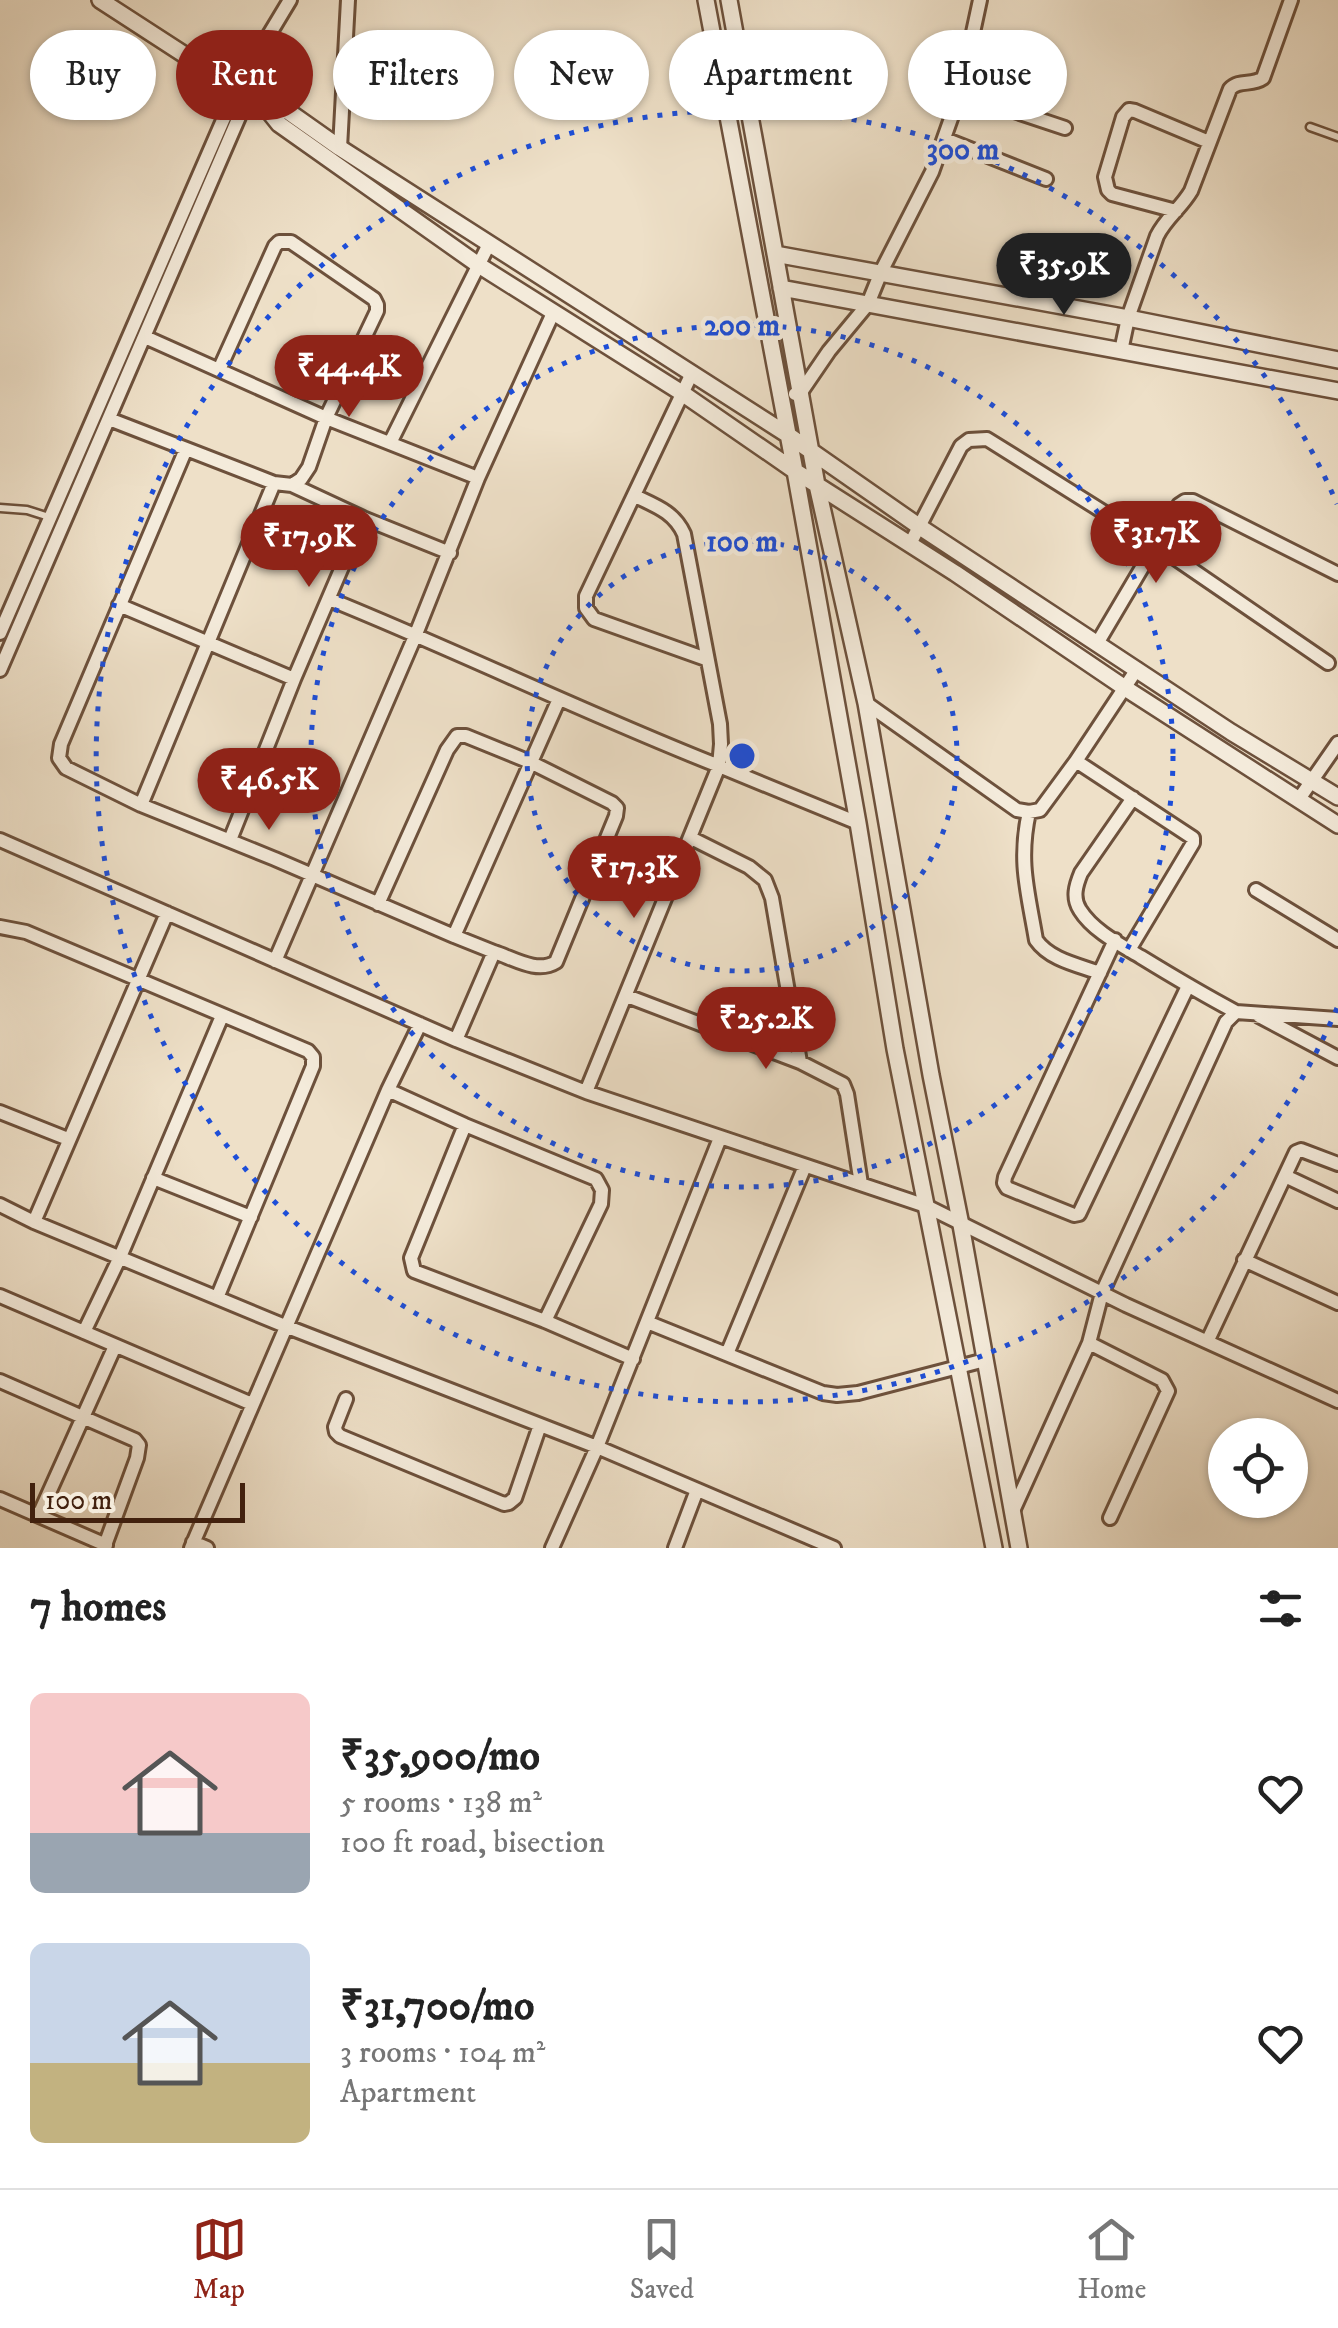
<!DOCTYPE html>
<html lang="en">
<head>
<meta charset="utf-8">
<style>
  body { margin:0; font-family:"IM FELL DW Pica",serif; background:#f2f2f2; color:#222; height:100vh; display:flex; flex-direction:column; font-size:38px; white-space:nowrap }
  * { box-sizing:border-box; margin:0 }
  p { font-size:32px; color:#767676 }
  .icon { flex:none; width:55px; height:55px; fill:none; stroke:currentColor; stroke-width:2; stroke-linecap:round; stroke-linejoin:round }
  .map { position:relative; height:1548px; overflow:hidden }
  .sheet { display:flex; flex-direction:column; background:#fff; flex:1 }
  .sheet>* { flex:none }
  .top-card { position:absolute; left:30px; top:30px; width:1280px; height:90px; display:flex; gap:20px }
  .buttons { position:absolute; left:1208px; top:1418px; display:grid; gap:20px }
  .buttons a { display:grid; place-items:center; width:100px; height:100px; border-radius:50%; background:#fff; box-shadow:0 2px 8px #0004; font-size:50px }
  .scale { position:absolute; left:30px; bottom:25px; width:215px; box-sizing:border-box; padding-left:10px; border:5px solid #42210e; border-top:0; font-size:28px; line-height:35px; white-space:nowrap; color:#42210e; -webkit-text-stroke:8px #f4ebdb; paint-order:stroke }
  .price { position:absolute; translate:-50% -85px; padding:0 22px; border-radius:35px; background:#8f2418; color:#fff; font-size:32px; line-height:65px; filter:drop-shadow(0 2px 5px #0008) }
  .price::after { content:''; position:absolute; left:50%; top:60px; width:30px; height:22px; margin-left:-15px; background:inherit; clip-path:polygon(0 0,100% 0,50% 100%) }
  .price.selected { background:#222; color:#fff }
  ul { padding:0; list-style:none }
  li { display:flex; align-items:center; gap:30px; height:250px; padding:0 30px }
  li span { display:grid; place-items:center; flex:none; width:280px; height:200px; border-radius:15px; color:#555 }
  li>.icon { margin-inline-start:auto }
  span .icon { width:120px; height:120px; fill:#fffc; stroke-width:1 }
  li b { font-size:42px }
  h2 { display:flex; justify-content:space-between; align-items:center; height:120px; padding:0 30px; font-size:42px }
  .chip { padding:0 35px; border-radius:45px; background:#fff; box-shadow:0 2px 8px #0004; font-size:35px; line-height:90px }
  .chip.selected { background:#8f2418; color:#fff }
  .dock { display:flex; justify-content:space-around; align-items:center; height:140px; border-top:2px solid #e0e0e0; background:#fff; font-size:28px; color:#767676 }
  .dock a { display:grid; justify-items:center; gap:5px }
  .dock .selected { color:#8f2418 }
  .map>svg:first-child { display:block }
</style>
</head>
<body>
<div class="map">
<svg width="1338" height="1548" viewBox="0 0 1338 1548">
  <rect width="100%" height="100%" fill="#eee0c8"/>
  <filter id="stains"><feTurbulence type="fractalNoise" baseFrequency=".002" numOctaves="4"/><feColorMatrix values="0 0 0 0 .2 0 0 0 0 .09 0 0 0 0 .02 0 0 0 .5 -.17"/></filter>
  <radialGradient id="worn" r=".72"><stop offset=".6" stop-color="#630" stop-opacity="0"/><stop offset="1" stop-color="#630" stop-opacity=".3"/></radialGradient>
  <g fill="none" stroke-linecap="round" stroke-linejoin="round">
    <defs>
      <path id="service" d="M 1310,127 L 1338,137
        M 0,508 L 27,510 L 49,517"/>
      <path id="minor" d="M 960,93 L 1065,128
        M 945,139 L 1046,179
        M 340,148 L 348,0
        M 1176,211 L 1112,194 L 1108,190 L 1105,177 L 1123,117 L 1129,110 L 1135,111 L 1209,142
        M 145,337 L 326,418 L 478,478
        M 1121,351 L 1128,318 L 1157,236 C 1166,218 1181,208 1191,191 L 1230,89 C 1239,79 1252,86 1263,78 L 1291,0
        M 692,373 L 586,596 L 586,608 L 594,619 L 706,659
        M 795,394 L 801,392 L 829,351 L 868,304 L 881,272 L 932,172 L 960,93 L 980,0
        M 109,419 L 274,483
        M 390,443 L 489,244
        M 186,449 L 61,744 L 59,758 L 66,768 L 141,805 L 275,859 L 454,936
        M 292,485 L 363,518 L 450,553
        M 910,544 L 961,446 L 969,440 L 987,439 L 1156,545 L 1328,663
        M 329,599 C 460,652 587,714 719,766 L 721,744 L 720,724 L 684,534 C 674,512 656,506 635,496
        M 119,605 L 294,679
        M 0,633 L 237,88 L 290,0
        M 1098,642 L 1179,505 L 1185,501 L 1193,501 L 1338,574
        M 0,670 L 248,96
        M 866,703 L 1017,810 L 1029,812 L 1040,810 L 1076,761 L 1137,669
        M 1076,761 L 1193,838 L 1193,843 L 1129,950
        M 1133,798 L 1081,873 C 1076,885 1072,898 1080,910 C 1093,931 1121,945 1141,957 C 1172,976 1204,995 1236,1012
        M 1299,799 L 1338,743
        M 141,805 L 274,483 L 292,485 L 301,479 L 309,467 L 326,418 L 377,311 L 377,305 L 374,299 L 291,242 L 279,242 L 275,246 L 219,370
        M 1029,812 C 1018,862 1028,892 1036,940 C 1050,960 1078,965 1100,973
        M 691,838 L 749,867 L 765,880 L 772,898 L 800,1062
        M 0,840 L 456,1040 L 586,1092 L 926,1206 L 1126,1305 L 1338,1401
        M 230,840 L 294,679 L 363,518
        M 1256,890 L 1338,940
        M 378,904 L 447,750 L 457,736 L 466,736 L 530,762 L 612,803 L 617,808 L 616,816 L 556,962 C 537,974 513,958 494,952
        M 0,927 L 26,932 L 308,1051 L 313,1057 L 313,1066 L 217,1298
        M 1115,940 L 1005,1177 L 1004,1183 L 1007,1188 L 1074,1215 L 1079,1214 L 1188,986
        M 275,961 L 416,634 L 478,478 L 553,313
        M 627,996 L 800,1062 L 843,1084 L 847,1094 L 861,1184
        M 1259,1016 L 1338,1058
        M 456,1040 L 494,952 L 454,936 L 559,699
        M 388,1090 L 465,1125 L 596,1179 L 602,1190 L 601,1204 L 545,1321
        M 586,1092 L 719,766 L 858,823
        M 0,1112 L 68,1139
        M 465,1125 L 411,1258 L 414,1271 L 545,1321 L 633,1359
        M 1285,1176 L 1338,1201
        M 153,1178 L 251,1217
        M 0,1205 L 34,1222 L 285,1326 L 597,1447 L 834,1548
        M 34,1222 L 167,913
        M 1244,1260 L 1338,1303
        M 0,1296 L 252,1404
        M 647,1322 L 823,1393 L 837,1395 L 858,1393 L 985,1360
        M 84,1332 L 120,1257 L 222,1016
        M 1208,1340 L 1296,1152 L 1301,1150 L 1338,1164
        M 1089,1343 L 1162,1380 L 1168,1391 L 1110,1518
        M 727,1354 L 805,1166
        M 0,1381 L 135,1440 L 139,1445 L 137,1458 L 104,1548
        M 346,1399 L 335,1427 L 336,1432 L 340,1436 L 504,1504 L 509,1503 L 515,1498 L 540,1425
        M 0,1499 L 106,1545
        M 1012,1513 L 1089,1343 L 1102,1293 L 1226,1022 L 1236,1012 L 1338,1019
        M 39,1515 L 115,1346
        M 193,1542 L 207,1548
        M 191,1548 L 388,1090 L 420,1024
        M 552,1548 L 597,1447 L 720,1138
        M 675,1548 L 697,1490"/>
      <path id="tertiary" d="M 100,0 L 248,96 L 289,112 L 340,148 L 788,435 L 920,527 L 1231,732 L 1338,797
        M 706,0 L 795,471 L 858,823 L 895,1049 L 994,1548
        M 729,0 L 817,485 L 866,703 L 931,1075 L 961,1225 L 1019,1548
        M 263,104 L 279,124 L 477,264 L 682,393 L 795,471 L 955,573 L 1125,688 L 1338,825
        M 775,254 L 1128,318 L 1338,360
        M 781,288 L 1338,391"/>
    </defs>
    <use href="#service" stroke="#6d513c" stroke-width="11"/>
    <use href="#minor" stroke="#6d513c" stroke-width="18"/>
    <use href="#tertiary" stroke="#6d513c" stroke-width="20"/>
    <use href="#service" stroke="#f4ebdb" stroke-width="6"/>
    <use href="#minor" stroke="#f4ebdb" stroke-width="12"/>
    <use href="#tertiary" stroke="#f4ebdb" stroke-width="15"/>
  </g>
  <g fill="none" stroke="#1d4ed8" stroke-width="5" stroke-dasharray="5 10">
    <circle cx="742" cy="756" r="215"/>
    <circle cx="742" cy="756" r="431"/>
    <path d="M1337 1008A646 646 0 1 1 1337 504"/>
  </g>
  <circle cx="742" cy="756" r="15" fill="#1d4ed8" stroke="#f4ebdb" stroke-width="5"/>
  <g font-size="30" text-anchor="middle" font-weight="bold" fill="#1d4ed8" stroke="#f4ebdb" stroke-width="9" stroke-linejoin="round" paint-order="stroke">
    <text x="963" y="159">300 m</text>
    <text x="742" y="335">200 m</text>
    <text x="742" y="551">100 m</text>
  </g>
  <rect width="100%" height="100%" filter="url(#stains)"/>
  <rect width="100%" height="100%" fill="url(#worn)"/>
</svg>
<div class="buttons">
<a><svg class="icon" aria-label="locate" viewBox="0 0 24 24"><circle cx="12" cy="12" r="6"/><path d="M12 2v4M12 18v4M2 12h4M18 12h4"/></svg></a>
</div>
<div class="scale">100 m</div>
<b class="price selected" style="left:1064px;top:318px">₹35.9K</b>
<b class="price" style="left:349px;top:420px">₹44.4K</b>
<b class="price" style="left:1156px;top:586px">₹31.7K</b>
<b class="price" style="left:309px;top:590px">₹17.9K</b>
<b class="price" style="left:269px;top:833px">₹46.5K</b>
<b class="price" style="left:634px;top:921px">₹17.3K</b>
<b class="price" style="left:766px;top:1072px">₹25.2K</b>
<div class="top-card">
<a class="chip">Buy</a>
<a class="chip selected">Rent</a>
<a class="chip">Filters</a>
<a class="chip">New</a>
<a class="chip">Apartment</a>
<a class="chip">House</a>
</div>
</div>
<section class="sheet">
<h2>7 homes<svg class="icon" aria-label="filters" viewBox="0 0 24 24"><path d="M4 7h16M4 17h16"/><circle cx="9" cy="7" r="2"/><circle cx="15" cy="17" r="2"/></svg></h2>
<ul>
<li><span style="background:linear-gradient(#f6c9c9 70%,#9aa5b1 0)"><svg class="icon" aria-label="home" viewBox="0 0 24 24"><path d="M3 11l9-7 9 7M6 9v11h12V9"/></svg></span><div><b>₹35,900/mo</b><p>5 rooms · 138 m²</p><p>100 ft road, bisection</p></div><svg class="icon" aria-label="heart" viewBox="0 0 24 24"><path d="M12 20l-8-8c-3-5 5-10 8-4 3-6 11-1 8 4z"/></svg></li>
<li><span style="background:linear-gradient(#c9d6e8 60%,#c2b280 0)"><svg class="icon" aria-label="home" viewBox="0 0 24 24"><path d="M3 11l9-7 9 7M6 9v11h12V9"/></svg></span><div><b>₹31,700/mo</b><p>3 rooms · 104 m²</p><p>Apartment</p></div><svg class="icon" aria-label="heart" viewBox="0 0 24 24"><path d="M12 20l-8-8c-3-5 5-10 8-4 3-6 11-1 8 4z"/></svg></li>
</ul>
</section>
<nav class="dock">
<a class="selected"><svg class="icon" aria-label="map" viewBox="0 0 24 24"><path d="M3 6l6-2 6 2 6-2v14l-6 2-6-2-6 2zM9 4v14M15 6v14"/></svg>Map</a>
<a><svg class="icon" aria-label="saved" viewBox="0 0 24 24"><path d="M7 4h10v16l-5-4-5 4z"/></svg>Saved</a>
<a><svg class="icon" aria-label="home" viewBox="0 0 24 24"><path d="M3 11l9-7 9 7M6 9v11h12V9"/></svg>Home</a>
</nav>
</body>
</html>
